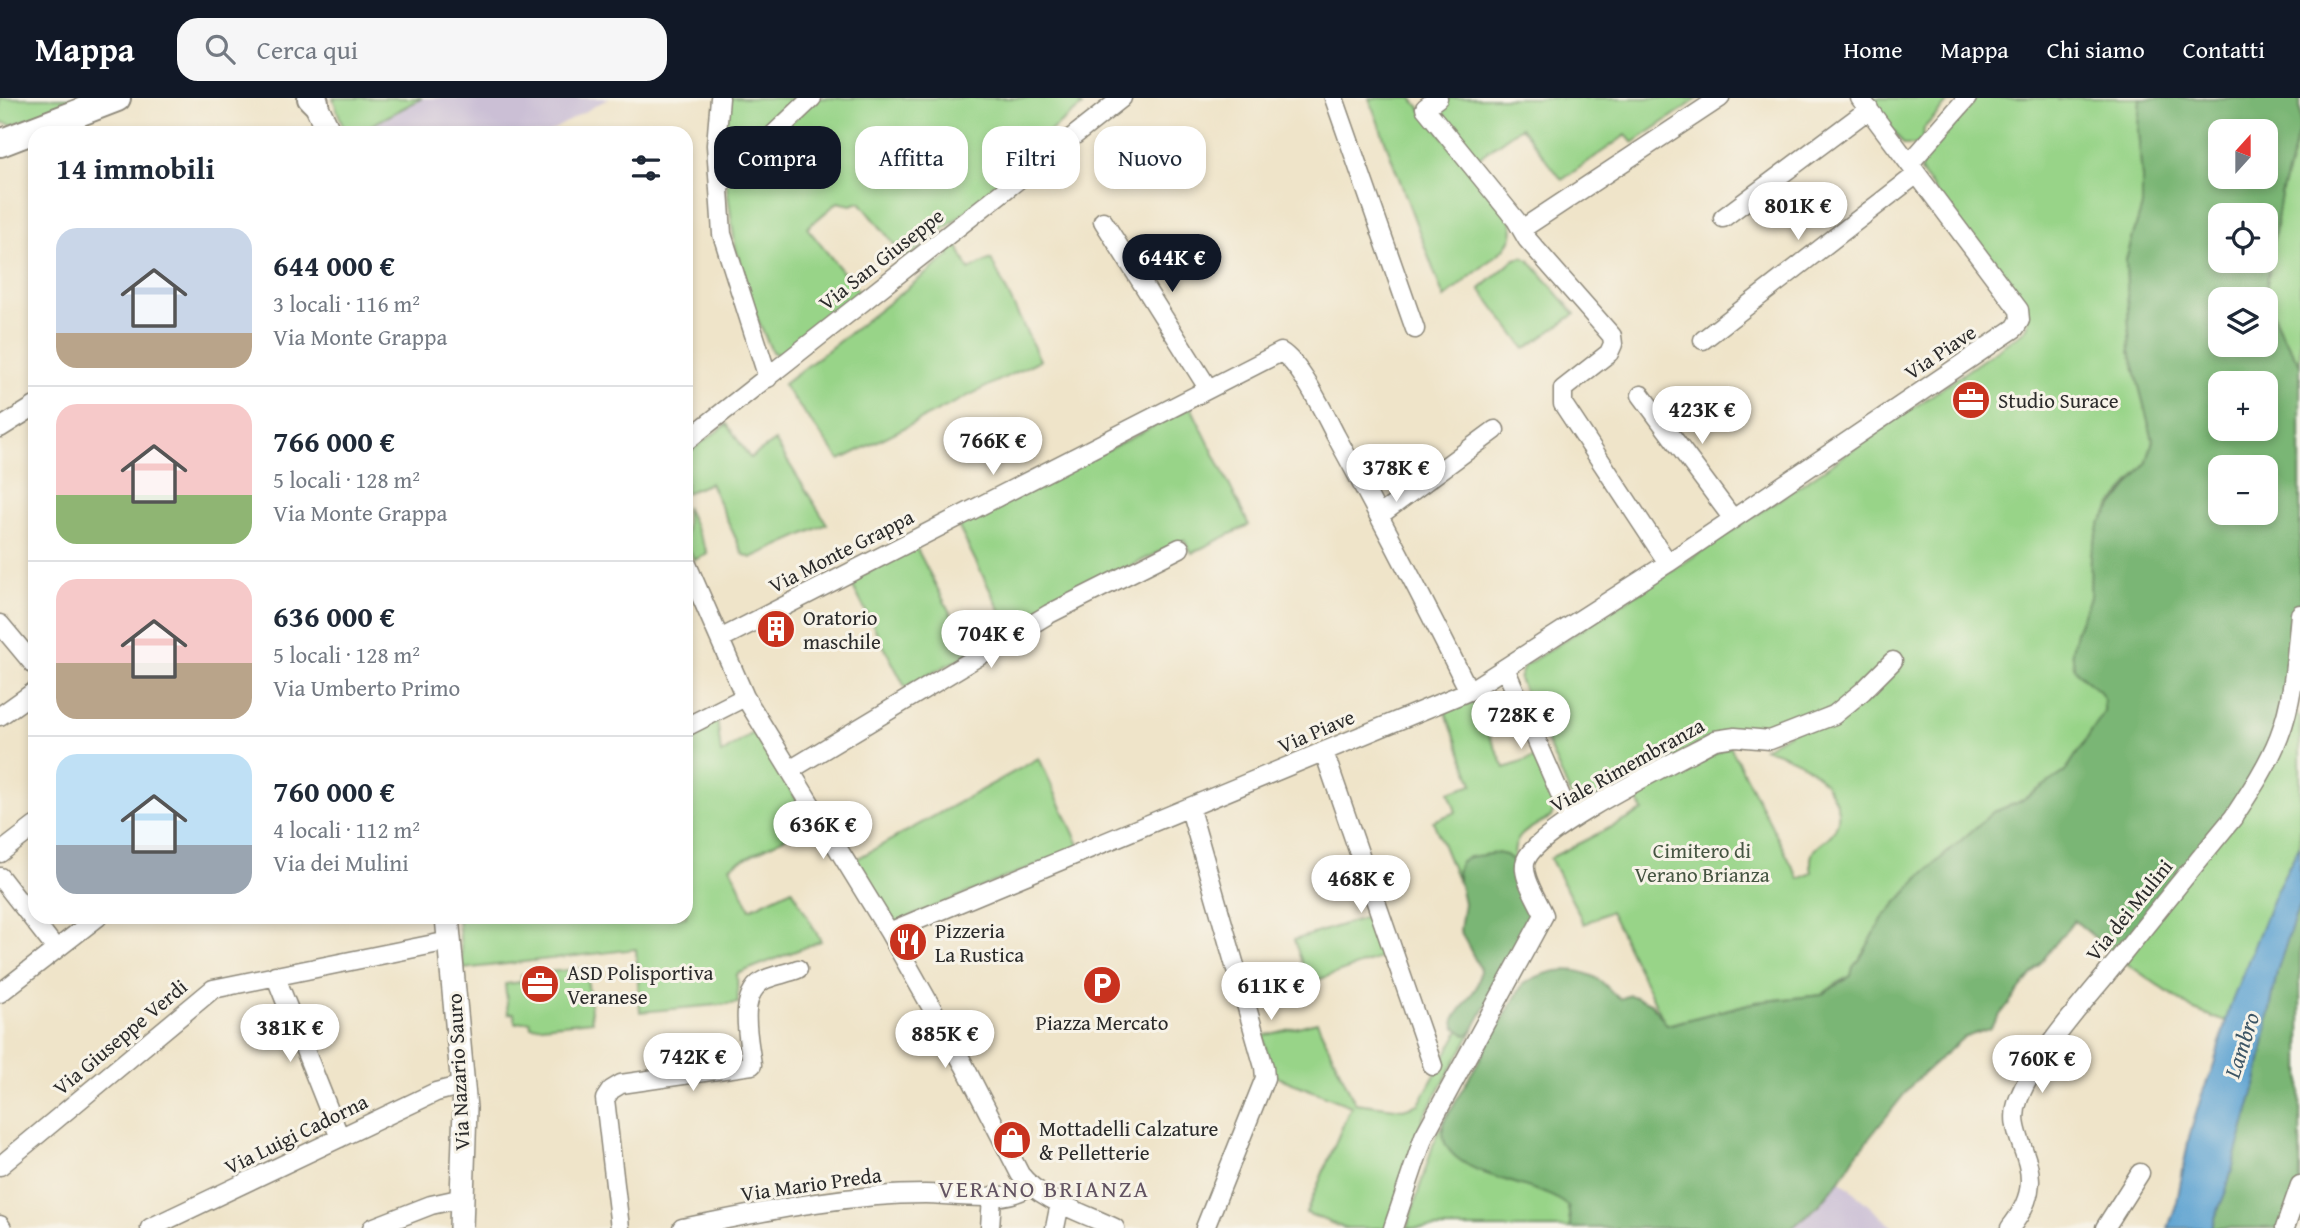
<!DOCTYPE html>
<html lang="it">
<head>
<meta charset="utf-8">
<style>
  body { margin:0; font-family:"Gentium Book Plus",serif; background:#f6f6f7; color:#1f2937; height:100vh; display:flex; flex-direction:column; font-size:26px; white-space:nowrap }
  * { box-sizing:border-box; margin:0 }
  p { font-size:23px; color:#747a83 }
  .icon { flex:none; width:38px; height:38px; fill:none; stroke:currentColor; stroke-width:2; stroke-linecap:round; stroke-linejoin:round }
  .map { position:relative; flex:1; overflow:hidden }
  .side { position:absolute; left:28px; top:28px; width:665px; height:798px; display:flex; flex-direction:column; background:#fff; border-radius:21px; box-shadow:0 4px 10px #0003 }
  .side>* { flex:none }
  .top-card { position:absolute; left:714px; top:28px; width:665px; height:63px; display:flex; gap:14px }
  .needle { width:46px; rotate:21deg }
  .controls { position:absolute; left:2208px; top:21px; display:grid; gap:14px }
  .controls a { display:grid; place-items:center; width:70px; height:70px; border-radius:14px; background:#fff; box-shadow:0 4px 10px #0003; font-size:35px }
  .price { position:absolute; translate:-50% -60px; padding:0 16px; border-radius:24px; background:#fff; color:#222; font-size:23px; line-height:46px; filter:drop-shadow(0 2px 4px #0008) }
  .price::after { content:''; position:absolute; left:50%; top:42px; width:21px; height:16px; margin-left:-10px; background:inherit; clip-path:polygon(0 0,100% 0,50% 100%) }
  .price.active { background:#111827; color:#fff }
  ul { padding:0; list-style:none }
  li { display:flex; align-items:center; gap:21px; height:175px; padding:0 28px }
  li+li { border-top:2px solid #e0e1e3 }
  li span { display:grid; place-items:center; flex:none; width:196px; height:140px; border-radius:21px; color:#555 }
  li>.icon { margin-inline-start:auto }
  span .icon { width:84px; height:84px; fill:#fffc; stroke-width:1 }
  li b { font-size:30px }
  h2 { display:flex; justify-content:space-between; align-items:center; height:84px; padding:0 28px; font-size:30px }
  .chip { padding:0 24px; border-radius:21px; background:#fff; box-shadow:0 4px 10px #0003; font-size:24px; line-height:63px }
  .chip.active { background:#111827; color:#fff }
  header { display:flex; align-items:center; gap:42px; box-sizing:border-box; height:98px; padding:0 35px; background:#111827; color:#fff }
  header strong { font-size:33px }
  nav { display:flex; gap:38px; margin-inline-start:auto; font-size:24px }
  .search { width:490px; height:63px; background:#f6f6f7; display:flex; align-items:center; gap:18px; box-sizing:border-box; padding:0 24px; border-radius:21px; color:#747a83; font-size:26px }
  .map>svg:first-child { display:block }
</style>
</head>
<body>
<header>
<strong>Mappa</strong>
<div class="search"><svg class="icon" aria-label="search" viewBox="0 0 24 24"><circle cx="10" cy="10" r="6"/><path d="M15 15l6 6"/></svg>Cerca qui</div>
<nav><a>Home</a><a>Mappa</a><a>Chi siamo</a><a>Contatti</a></nav>
</header>
<div class="map">
<svg width="2300" height="1130" viewBox="0 0 2300 1130">
  <rect width="100%" height="100%" fill="#f7f3e8"/>
  <filter id="ink" filterUnits="userSpaceOnUse"><feTurbulence type="fractalNoise" baseFrequency=".0143" numOctaves="2"/><feDisplacementMap in="SourceGraphic" scale="14" xChannelSelector="R" yChannelSelector="G"/><feConvolveMatrix kernelMatrix="1 2 1 2 8 2 1 2 1" color-interpolation-filters="sRGB"/></filter>
  <filter id="wash" filterUnits="userSpaceOnUse"><feTurbulence type="fractalNoise" baseFrequency=".00686" numOctaves="4" result="noise"/><feDisplacementMap in="SourceGraphic" scale="28" xChannelSelector="R" yChannelSelector="G"/><feGaussianBlur stdDeviation="1.57" result="paint"/><feColorMatrix in="noise" values="0 0 0 0 0 0 0 0 0 0 0 0 0 0 0 0 0 1.4 0 .05"/><feComposite in="paint" operator="in"/></filter>
  <g filter="url(#wash)">
    <rect width="100%" height="100%" fill="#efe4c9"/>
    <path fill="#cbbfd5" d="M 422,0 L 609,0 L 547,35 L 357,35 Z
      M 1840,1082 L 1894,1130 L 1792,1130 L 1819,1107 Z"/>
    <path fill="#98d488" stroke="#62805a" stroke-width="2" d="M 0,0 L 88,0 L 12,27 L 0,24 Z
      M 333,0 L 422,0 L 357,35 L 345,35 Z
      M 727,0 L 1075,0 L 1082,8 L 1023,54 L 1031,62 L 906,161 L 860,104 L 851,107 L 838,104 L 807,130 L 861,196 L 781,258 L 772,254 L 751,206 L 735,147 L 724,68 Z
      M 1369,0 L 1412,0 L 1511,122 C 1515,135 1512,141 1504,151 L 1444,200 Z
      M 1445,0 L 1699,0 L 1633,45 L 1626,37 L 1562,82 L 1521,29 L 1474,63 L 1436,10 Z
      M 1869,0 L 1956,0 L 1953,4 L 1948,4 L 1924,30 L 1923,39 L 1916,47 L 1904,47 Z
      M 1976,0 L 2053,0 L 2059,2 L 2067,0 L 2140,0 L 2138,32 L 2142,80 L 2142,108 L 2126,162 L 2127,188 L 2130,253 L 2153,342 L 2147,364 L 2110,409 L 2091,456 L 2090,499 L 2076,534 L 2074,569 L 2080,577 L 2100,593 L 2104,601 L 2104,614 L 2065,674 L 2019,704 L 1993,714 L 1921,778 L 1883,820 L 1860,861 L 1853,869 L 1851,878 L 1840,883 L 1821,897 L 1756,904 L 1666,927 L 1610,813 L 1584,826 L 1550,760 L 1643,713 L 1635,697 L 1730,648 L 1799,781 L 1812,775 C 1806,743 1825,750 1835,731 C 1847,709 1823,678 1804,667 C 1792,659 1777,655 1764,650 L 1830,611 L 1778,635 L 1737,632 L 1595,703 L 1571,698 L 1519,581 L 1524,568 C 1694,461 1860,348 2024,233 L 2028,227 L 2028,217 L 1921,74 L 1922,64 Z
      M 2300,29 L 2300,266 L 2281,235 L 2271,212 L 2266,192 L 2281,96 Z
      M 954,140 L 969,172 L 991,161 L 1040,262 L 840,362 L 783,287 L 950,157 L 944,147 Z
      M 1523,159 L 1530,163 L 1575,216 L 1525,251 L 1480,191 L 1515,161 Z
      M 1191,309 L 1249,427 L 1192,455 L 1184,442 L 1092,487 L 1010,532 L 958,428 Z
      M 727,326 L 750,360 L 775,343 L 827,426 L 751,460 L 743,456 L 710,385 L 686,395 L 686,356 Z
      M 686,409 L 708,456 L 694,462 L 686,444 Z
      M 916,449 L 971,555 L 905,589 L 850,483 Z
      M 1473,603 L 1505,670 L 1538,658 L 1557,703 L 1551,719 C 1529,731 1510,737 1515,764 L 1506,757 L 1457,774 L 1458,784 L 1433,723 L 1456,714 L 1449,694 L 1473,686 L 1445,613 Z
      M 2289,605 L 2300,621 L 2300,747 L 2276,793 L 2225,924 L 2192,911 L 2119,860 Z
      M 717,620 L 721,656 L 756,633 L 811,726 L 730,768 L 750,811 L 792,791 L 821,843 L 737,876 L 738,905 L 640,914 L 636,851 L 463,871 L 458,819 L 686,819 L 686,636 Z
      M 1039,660 L 1080,749 L 892,826 L 855,762 Z
      M 1373,817 L 1388,857 L 1309,885 L 1294,842 Z
      M 586,870 L 592,923 L 531,929 L 530,923 L 515,925 L 514,915 L 508,916 L 505,886 L 521,884 L 521,877 Z
      M 1317,924 L 1355,1005 L 1403,1011 L 1419,1006 L 1460,931 L 1472,934 L 1423,1020 L 1387,1130 L 1344,1130 L 1306,1115 L 1351,1008 L 1272,977 L 1263,938 Z
      M 1443,1025 L 1444,1043 L 1484,1075 L 1558,1099 L 1568,1108 L 1571,1130 L 1407,1130 L 1433,1047 Z"/>
    <path fill="#7ab674" stroke="#527050" stroke-width="2" fill-rule="evenodd" d="M 2140,0 L 2300,0 L 2300,29 L 2281,96 L 2266,192 L 2271,212 L 2281,235 L 2300,266 L 2300,516 L 2289,605 L 2251,693 L 2119,860 L 2074,822 L 1989,931 L 1963,940 L 1914,984 L 1855,1058 L 1840,1082 L 1819,1107 L 1792,1130 L 1571,1130 L 1568,1108 C 1540,1084 1455,1080 1444,1042 C 1443,1037 1443,1030 1443,1025 L 1523,886 C 1547,872 1574,866 1599,882 C 1607,887 1612,896 1620,901 L 1630,897 L 1651,905 L 1667,927 L 1756,904 L 1821,897 L 1851,878 L 1853,869 L 1860,861 L 1883,820 L 1921,778 L 1993,714 L 2019,704 L 2065,674 L 2104,614 L 2104,601 L 2099,593 L 2080,577 L 2074,569 L 2072,552 L 2076,534 L 2090,499 L 2091,456 L 2100,425 L 2147,364 L 2153,342 L 2130,253 L 2127,188 L 2126,162 L 2142,108 L 2142,80 L 2138,32 ZM 2221,33 L 2266,33 L 2266,79 L 2221,79 ZM 2221,117 L 2266,117 L 2266,163 L 2221,163 ZM 2221,201 L 2266,201 L 2266,247 L 2221,247 ZM 2221,285 L 2266,285 L 2266,331 L 2221,331 ZM 2221,369 L 2266,369 L 2266,415 L 2221,415 Z
      M 1497,755 L 1506,757 L 1515,764 L 1533,801 L 1534,809 L 1532,822 L 1472,934 L 1466,937 L 1455,929 L 1454,921 L 1476,890 L 1479,881 L 1480,871 L 1460,832 L 1464,805 L 1457,774 L 1461,763 L 1469,759 Z
      M 2300,804 L 2300,1087 L 2285,1130 L 2211,1130 L 2226,1093 L 2258,980 L 2277,873 Z"/>
    <path fill="#5ca2d1" stroke="#44667e" stroke-width="2" d="M 2300,747 L 2300,804 L 2277,873 L 2258,980 L 2226,1093 L 2211,1130 L 2168,1130 L 2177,1104 L 2189,1039 L 2202,996 L 2214,966 L 2230,908 L 2276,793 Z"/>
  </g>
  <g filter="url(#ink)">
    <g fill="none" stroke-linecap="round" stroke-linejoin="round">
      <defs>
        <path id="minor" d="M 720,0 L 716,47 L 722,136 L 768,280
          M 1334,0 L 1415,231
          M 1438,0 L 1425,10 L 1516,122 L 1527,141 L 1612,238 L 1613,246 L 1609,255 L 1563,291 L 1563,306 L 1668,465
          M 1910,65 L 1967,0
          M 719,88 L 812,0
          M 1723,120 L 1869,11
          M 1103,123 L 1208,290
          M 1522,131 L 1720,0
          M 1703,242 L 1917,76
          M 1641,297 L 1733,421
          M 0,330 L 35,308
          M 686,343 L 1122,0
          M 1380,417 L 1495,332
          M 686,464 L 745,599 L 889,834 L 964,967 L 1020,1076 C 1039,1102 1087,1116 1115,1130
          M 0,526 L 35,568
          M 720,541 L 1281,254 C 1301,266 1325,317 1336,338 C 1382,422 1426,507 1469,593
          M 1505,570 L 1571,721
          M 0,618 L 35,593
          M 686,629 L 745,599
          M 1324,654 L 1433,968
          M 790,672 L 1049,516 L 1180,450
          M 1190,711 L 1264,969 L 1265,980 L 1205,1130
          M 0,755 L 35,728
          M 0,779 L 56,851
          M 889,834 L 1469,593 L 1668,465 L 2015,230 L 2020,222 L 2019,212 L 1860,0
          M 275,877 L 340,1040
          M 0,895 L 98,819
          M 0,1068 L 213,891 L 449,843
          M 0,1127 L 2,1130
          M 150,1130 L 436,994 L 463,987
          M 372,1130 L 431,1107 L 463,1100
          M 620,1130 L 605,1001 L 611,992 L 621,986 L 752,967 C 749,941 736,895 766,881 C 776,877 788,875 798,871
          M 682,1130 C 763,1114 842,1096 925,1096 C 952,1096 1009,1107 1030,1087
          M 990,1130 L 992,1098
          M 1055,1130 L 1060,1105
          M 1393,1130 L 1424,1038 L 1544,817 C 1538,802 1520,777 1526,762 C 1538,730 1679,662 1715,642 L 1735,639 L 1770,642 L 1834,617 L 1863,593 L 1893,563
          M 2010,1130 C 2059,1069 2000,1045 2019,1000 C 2036,958 2076,913 2105,878 C 2148,825 2190,772 2233,720 C 2250,694 2268,667 2279,639 C 2294,601 2296,557 2300,516
          M 2105,1130 L 2140,1075
          M 2285,1130 L 2300,1087"/>
        <path id="major" d="M 313,0 L 329,35
          M 447,819 L 465,1010 L 461,1130"/>
        <path id="highway" d="M 311,0 L 315,4
          M 0,45 L 117,0"/>
      </defs>
      <use href="#minor" stroke="#8d887a" stroke-width="21"/>
      <use href="#major" stroke="#8d887a" stroke-width="26"/>
      <use href="#highway" stroke="#8d887a" stroke-width="30"/>
      <use href="#minor" stroke="#fff" stroke-width="18"/>
      <use href="#major" stroke="#fff" stroke-width="23"/>
      <use href="#highway" stroke="#fff" stroke-width="26"/>
    </g>
  </g>
  <defs>
    <symbol id="office-disc" viewBox="-11 -11 22 22"><circle r="9.5" fill="#c8321e" stroke="#f7f3e8"/><path d="M-6-3h4V-5.5h4V-3h4V5H-6ZM-1-4.5V-3h2v-1.5ZM-6 0V1H6V0Z" fill="#fff"/></symbol>
    <symbol id="building-disc" viewBox="-11 -11 22 22"><circle r="9.5" fill="#c8321e" stroke="#f7f3e8"/><path d="M-4-6H4V6H1V3H-1V6H-4ZM-2.5-4.3h1.7v1.8h-1.7ZM.8-4.3h1.7v1.8H.8ZM-2.5-1h1.7V.8h-1.7ZM.8-1h1.7V.8H.8Z" fill="#fff"/></symbol>
    <symbol id="restaurant-disc" viewBox="-11 -11 22 22"><circle r="9.5" fill="#c8321e" stroke="#f7f3e8"/><path d="M-5-6h1v4h1v-4h1v4h1v-4h1v5L-1.5 .5V6h-2V.5L-5-1ZM5-6V6H3V1.5H1.5Q1.5-4 5-6Z" fill="#fff"/></symbol>
    <symbol id="parking-disc" viewBox="-11 -11 22 22"><circle r="9.5" fill="#c8321e" stroke="#f7f3e8"/><path d="M-3.5-5.5H1a3.5 3.5 0 0 1 0 7H-1V5.5H-3.5ZM-1-3.4V-.6H.8a1.4 1.4 0 0 0 0-2.8Z" fill="#fff"/></symbol>
    <symbol id="shop-disc" viewBox="-11 -11 22 22"><circle r="9.5" fill="#c8321e" stroke="#f7f3e8"/><path d="M-5-2.5h2.3a2.7 3.5 0 0 1 5.4 0H5L5.5 6h-11ZM-1.5-2.5h3a1.5 2.3 0 0 0-3 0Z" fill="#fff"/></symbol>
  </defs>
  <g fill-rule="evenodd">
    <use href="#office-disc" x="1949" y="280" width="44" height="44"/>
    <use href="#building-disc" x="754" y="509" width="44" height="44"/>
    <use href="#restaurant-disc" x="886" y="822" width="44" height="44"/>
    <use href="#office-disc" x="518" y="864" width="44" height="44"/>
    <use href="#parking-disc" x="1080" y="865" width="44" height="44"/>
    <use href="#shop-disc" x="990" y="1020" width="44" height="44"/>
  </g>
  <g text-anchor="middle" dominant-baseline="central" stroke-width="6" stroke-linejoin="round" paint-order="stroke">
    <g font-size="21" fill="#2b2b2b" stroke="#f7f3e8">
      <text transform="translate(881 161) rotate(-38)">Via San Giuseppe</text>
      <text transform="translate(1940 254) rotate(-34)">Via Piave</text>
      <text transform="translate(841 453) rotate(-27)">Via Monte Grappa</text>
      <text transform="translate(1316 633) rotate(-23)">Via Piave</text>
      <text transform="translate(1627 667) rotate(-29)">Viale Rimembranza</text>
      <text transform="translate(2129 812) rotate(-51)">Via dei Mulini</text>
      <text transform="translate(120 939) rotate(-40)">Via Giuseppe Verdi</text>
      <text transform="translate(458 974) rotate(-93)">Via Nazario Sauro</text>
      <text transform="translate(296 1036) rotate(-26)">Via Luigi Cadorna</text>
      <text transform="translate(811 1086) rotate(-8)">Via Mario Preda</text>
    </g>
    <g font-size="21" fill="#2b2b2b" stroke="#f7f3e8" text-anchor="start">
      <text x="1998" y="302">Studio Surace</text>
      <text x="803" y="519">Oratorio<tspan x="803" dy="24">maschile</tspan></text>
      <text x="935" y="832">Pizzeria<tspan x="935" dy="24">La Rustica</tspan></text>
      <text x="567" y="874">ASD Polisportiva<tspan x="567" dy="24">Veranese</tspan></text>
      <text x="1102" y="924" text-anchor="middle">Piazza Mercato</text>
      <text x="1039" y="1030">Mottadelli Calzature<tspan x="1039" dy="24">&amp; Pelletterie</tspan></text>
    </g>
    <g font-size="21" fill="#465542" stroke="#f7f3e8">
      <text x="1702" y="752">Cimitero di<tspan x="1702" dy="24">Verano Brianza</tspan></text>
    </g>
    <g font-size="23" font-style="italic" fill="#3c5565" stroke="#f7f3e8">
      <text transform="translate(2241 947) rotate(-72)">Lambro</text>
    </g>
    <g font-size="24" letter-spacing="2" fill="#635462" stroke="#f7f3e8">
      <text x="1044" y="1090">VERANO BRIANZA</text>
    </g>
  </g>
</svg>
<div class="controls">
<a><svg class="needle" viewBox="-14 -14 28 28"><path d="M0-13l5 13h-10z" fill="#e53935"/><path d="M0 13l5-13h-10z" fill="#747a83"/></svg></a>
<a><svg class="icon" aria-label="locate" viewBox="0 0 24 24"><circle cx="12" cy="12" r="6"/><path d="M12 2v4M12 18v4M2 12h4M18 12h4"/></svg></a>
<a><svg class="icon" aria-label="layers" viewBox="0 0 24 24"><path d="M12 4l9 5-9 5-9-5zM3 14l9 5 9-5"/></svg></a>
<a>+</a>
<a>−</a>
</div>
<b class="price" style="left:1798px;top:144px">801K €</b>
<b class="price active" style="left:1172px;top:196px">644K €</b>
<b class="price" style="left:1702px;top:348px">423K €</b>
<b class="price" style="left:993px;top:379px">766K €</b>
<b class="price" style="left:1396px;top:406px">378K €</b>
<b class="price" style="left:991px;top:572px">704K €</b>
<b class="price" style="left:1521px;top:653px">728K €</b>
<b class="price" style="left:823px;top:763px">636K €</b>
<b class="price" style="left:1361px;top:817px">468K €</b>
<b class="price" style="left:1271px;top:924px">611K €</b>
<b class="price" style="left:290px;top:966px">381K €</b>
<b class="price" style="left:945px;top:972px">885K €</b>
<b class="price" style="left:693px;top:995px">742K €</b>
<b class="price" style="left:2042px;top:997px">760K €</b>
<div class="top-card">
<a class="chip active">Compra</a>
<a class="chip">Affitta</a>
<a class="chip">Filtri</a>
<a class="chip">Nuovo</a>
</div>
<section class="side">
<h2>14 immobili<svg class="icon" aria-label="filters" viewBox="0 0 24 24"><path d="M4 7h16M4 17h16"/><circle cx="9" cy="7" r="2"/><circle cx="15" cy="17" r="2"/></svg></h2>
<ul>
<li><span style="background:linear-gradient(#c9d6e8 75%,#b9a48a 0)"><svg class="icon" aria-label="home" viewBox="0 0 24 24"><path d="M3 11l9-7 9 7M6 9v11h12V9"/></svg></span><div><b>644 000 €</b><p>3 locali · 116 m²</p><p>Via Monte Grappa</p></div></li>
<li><span style="background:linear-gradient(#f6c9c9 65%,#8fb573 0)"><svg class="icon" aria-label="home" viewBox="0 0 24 24"><path d="M3 11l9-7 9 7M6 9v11h12V9"/></svg></span><div><b>766 000 €</b><p>5 locali · 128 m²</p><p>Via Monte Grappa</p></div></li>
<li><span style="background:linear-gradient(#f6c9c9 60%,#b9a48a 0)"><svg class="icon" aria-label="home" viewBox="0 0 24 24"><path d="M3 11l9-7 9 7M6 9v11h12V9"/></svg></span><div><b>636 000 €</b><p>5 locali · 128 m²</p><p>Via Umberto Primo</p></div></li>
<li><span style="background:linear-gradient(#bfe0f5 65%,#9aa5b1 0)"><svg class="icon" aria-label="home" viewBox="0 0 24 24"><path d="M3 11l9-7 9 7M6 9v11h12V9"/></svg></span><div><b>760 000 €</b><p>4 locali · 112 m²</p><p>Via dei Mulini</p></div></li>
</ul>
</section>
</div>
</body>
</html>
